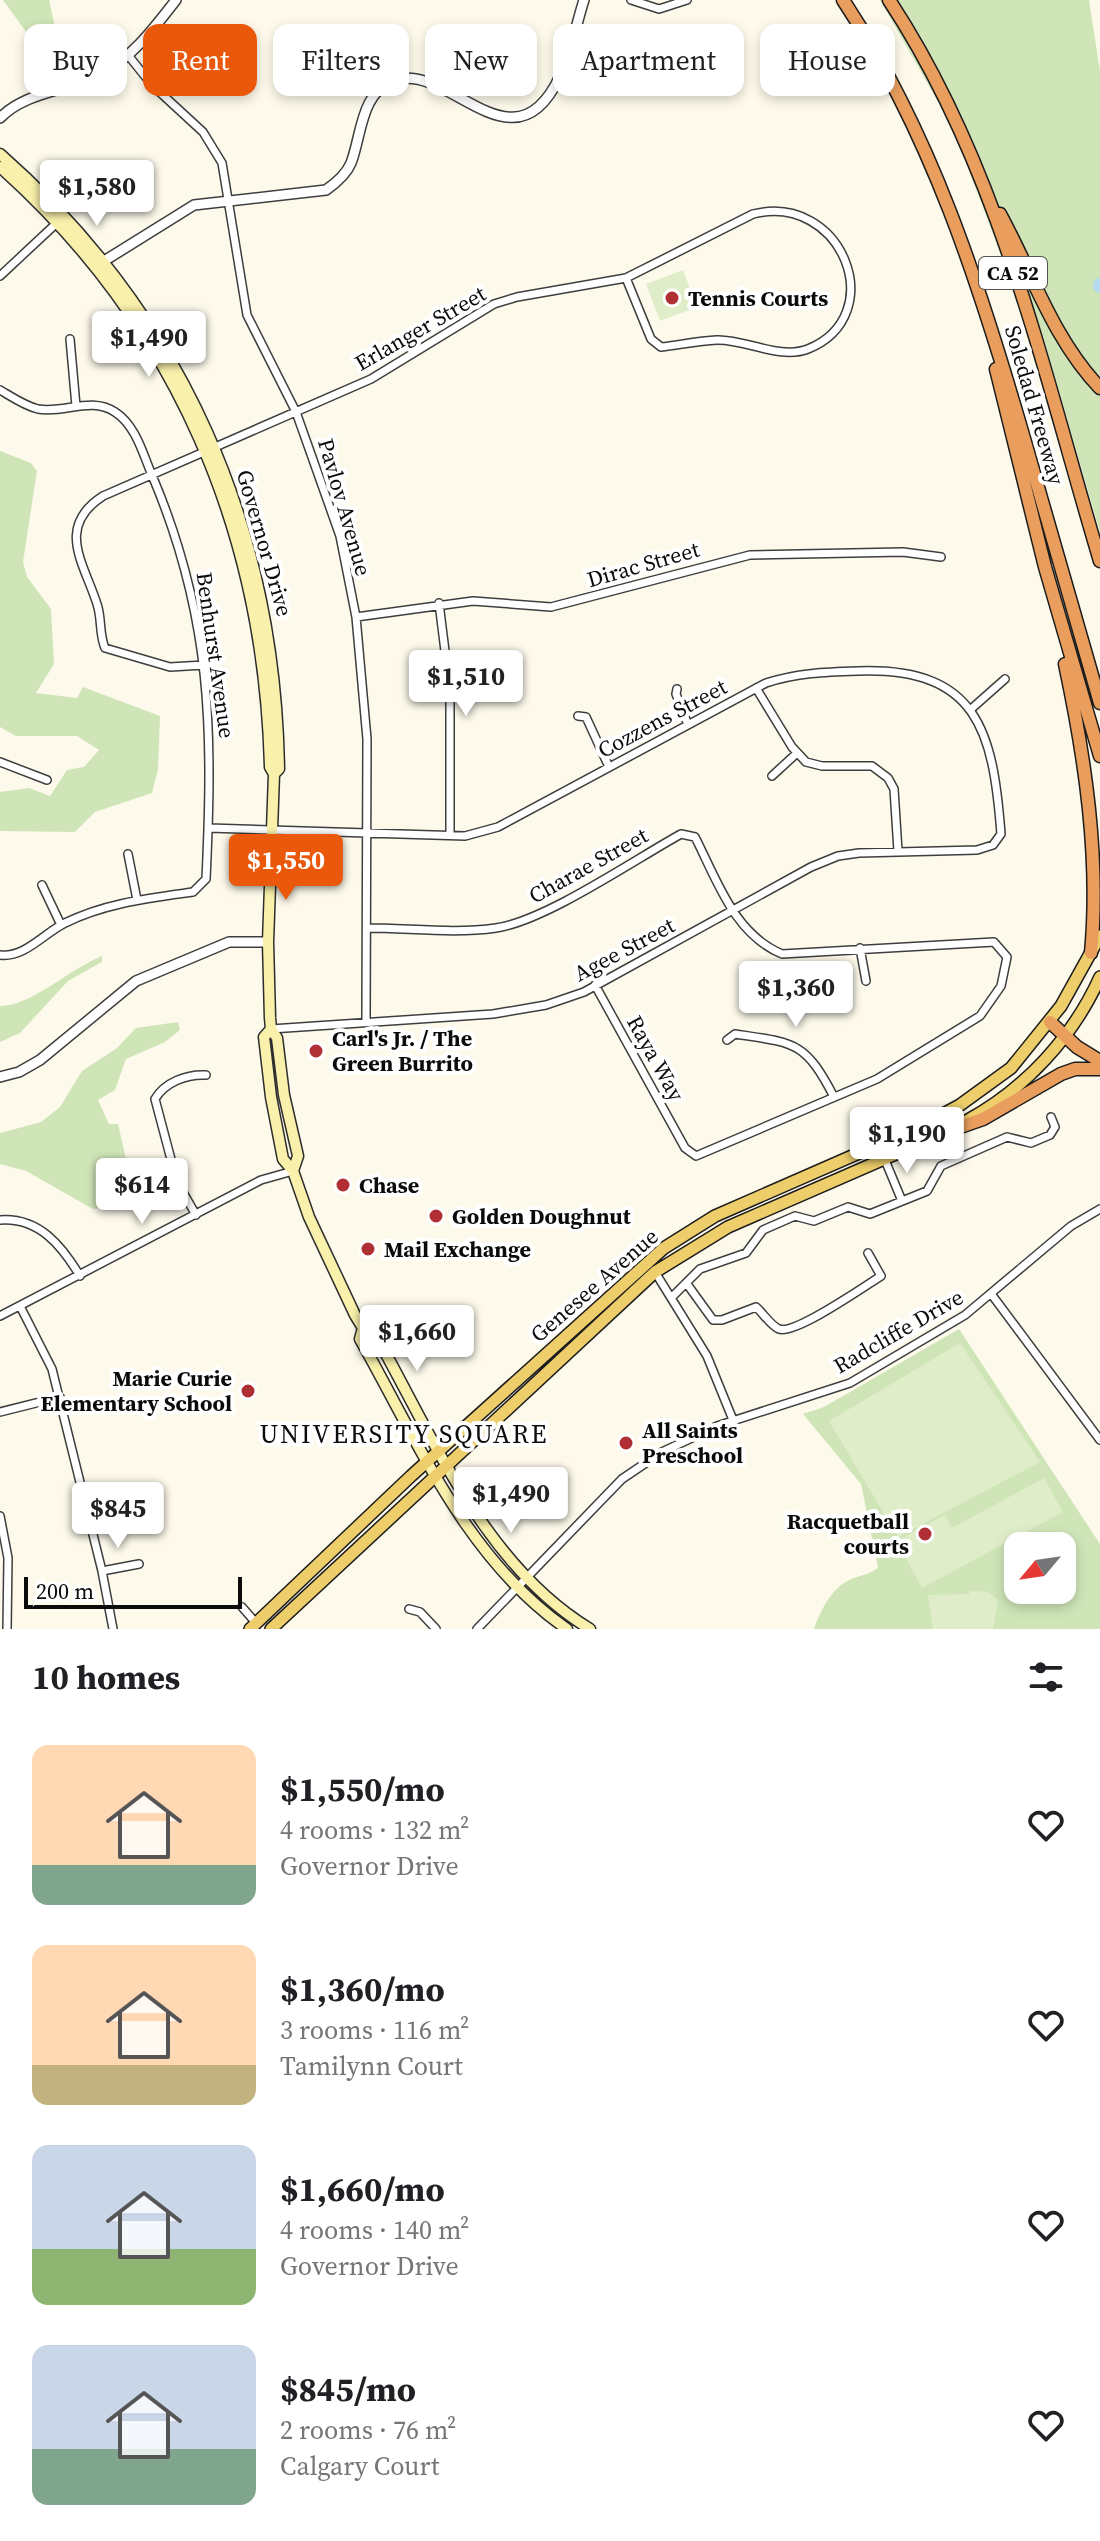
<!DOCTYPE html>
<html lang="en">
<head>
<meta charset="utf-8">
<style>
  body { margin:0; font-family:"Source Serif 4",serif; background:#f6f6f6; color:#202124; height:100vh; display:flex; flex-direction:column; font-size:30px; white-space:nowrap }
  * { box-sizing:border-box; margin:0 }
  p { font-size:26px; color:#757577 }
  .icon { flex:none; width:44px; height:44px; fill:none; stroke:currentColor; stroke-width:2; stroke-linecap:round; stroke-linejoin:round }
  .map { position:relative; height:1629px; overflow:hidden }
  .details { display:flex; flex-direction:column; background:#fff; flex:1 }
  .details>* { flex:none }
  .hud { position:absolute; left:24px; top:24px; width:1052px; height:72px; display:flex; gap:16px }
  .needle { width:52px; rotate:241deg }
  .buttons { position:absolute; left:1004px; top:1532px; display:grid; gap:16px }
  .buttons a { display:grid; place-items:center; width:72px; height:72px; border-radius:16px; background:#fff; box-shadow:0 4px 12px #0003; font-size:40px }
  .scale { position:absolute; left:24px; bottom:20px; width:218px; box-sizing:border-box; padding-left:8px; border:4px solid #0b0b0b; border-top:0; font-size:22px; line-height:28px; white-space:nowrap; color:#0b0b0b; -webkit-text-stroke:6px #fff; paint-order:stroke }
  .price { position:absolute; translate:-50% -68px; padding:0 18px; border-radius:8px; background:#fff; color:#222; font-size:26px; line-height:52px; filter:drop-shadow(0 2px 4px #0008) }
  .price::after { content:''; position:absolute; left:50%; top:48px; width:24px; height:18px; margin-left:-12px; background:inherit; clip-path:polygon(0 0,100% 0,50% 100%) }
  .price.on { background:#ea580c; color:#fff }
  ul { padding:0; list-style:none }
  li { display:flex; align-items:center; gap:24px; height:200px; padding:0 32px }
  li span { display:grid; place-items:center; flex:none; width:224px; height:160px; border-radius:16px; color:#555 }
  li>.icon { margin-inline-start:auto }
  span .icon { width:96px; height:96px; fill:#fffc; stroke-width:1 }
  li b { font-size:34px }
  h2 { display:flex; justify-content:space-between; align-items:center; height:96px; padding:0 32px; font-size:34px }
  .pill { padding:0 28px; border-radius:16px; background:#fff; box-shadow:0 4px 12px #0003; font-size:28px; line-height:72px }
  .pill.on { background:#ea580c; color:#fff }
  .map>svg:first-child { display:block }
</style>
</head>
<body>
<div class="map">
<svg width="1100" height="1629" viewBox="0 0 1100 1629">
  <rect width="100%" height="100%" fill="#fdfaeb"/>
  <path fill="#cfe5b8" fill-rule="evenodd" d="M 3,0 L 49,0 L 55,27 L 29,36 Z
    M 880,0 L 1089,0 L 1100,71 L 1100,532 L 1043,336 L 1011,282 L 953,128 Z
    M 0,451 L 31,463 L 37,471 L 23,562 L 27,577 L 51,609 L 54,664 L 36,693 L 77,698 L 83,687 L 160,716 L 158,769 L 152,793 L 95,812 L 75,832 L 0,831 L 0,792 L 29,788 L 50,796 L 67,770 L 84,767 L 99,750 L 77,736 L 16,736 L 0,727 Z
    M 102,956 L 102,962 L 68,981 L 20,1033 L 0,1042 L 0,1006 C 32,1006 69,969 102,956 Z
    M 178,1022 L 180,1030 L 165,1042 L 126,1059 L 115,1090 L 98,1100 L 109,1124 L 118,1124 L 133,1190 L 119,1205 L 93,1209 L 26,1171 L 0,1164 L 0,1133 L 41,1122 L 60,1107 L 82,1071 L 117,1048 L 136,1028 Z
    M 959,1329 L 1100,1544 L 1100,1629 L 814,1629 C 821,1609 833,1585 854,1578 C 863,1575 869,1574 878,1568 L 861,1484 L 803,1414 L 824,1407 ZM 1018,1546 L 1062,1546 L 1062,1590 L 1018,1590 Z"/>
  <path fill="#e0edc9" d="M 683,270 L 697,307 L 660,321 L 646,284 Z
    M 960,1343 L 1040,1462 L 898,1537 L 829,1421 Z
    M 1044,1478 L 1063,1512 L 922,1588 L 897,1541 L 945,1515 L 952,1528 Z
    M 970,1591 L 988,1592 L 998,1600 L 993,1629 L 933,1629 L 928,1595 L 969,1594 Z"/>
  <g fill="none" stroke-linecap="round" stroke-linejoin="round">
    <path stroke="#b4daf1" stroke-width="14" d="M 1100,285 L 1100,286"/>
    <defs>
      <path id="minor" d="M 631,0 L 659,9 L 687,0
        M 128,55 L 152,85 L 203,132 L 222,163 L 247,315 L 296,412 L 340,536 L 356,617 L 367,739 L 366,1021
        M 0,276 L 60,220
        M 70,339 L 76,406
        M 0,390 C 12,397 25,406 38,409 C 64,414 91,396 115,412 C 137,426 144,458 154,480 C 212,619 213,731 206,879 L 193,892 C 150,898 105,903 65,923 C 44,933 25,958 0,955
        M 439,603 L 450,691 L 450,835
        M 356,617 L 473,601 L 551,607 L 750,555 L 903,552 L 941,557
        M 204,665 L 170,667 L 105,648 C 99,635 102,618 97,604 C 84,563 55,527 103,496 L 371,379 L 494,304 L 517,297 L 626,278 L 753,214 C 842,192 891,315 808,349 C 780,360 745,339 717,340 C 698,341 679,345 661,347 L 651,339 L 626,278
        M 756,688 L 792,747 L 806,762 L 822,766 L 872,766 L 888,778 L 894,789 L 898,851
        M 677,689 L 676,694 L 688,725
        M 970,710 L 1005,679
        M 578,716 L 586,717 L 609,767
        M 0,762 L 47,780
        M 772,776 L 797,753
        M 209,828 L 465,836 L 498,827 L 766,683 C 797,673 825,672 858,671 C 978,667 993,731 1001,834 L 993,845 L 977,850 L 859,853 L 838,856 L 811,867 L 584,992 L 546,1005 L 493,1014 L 271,1029
        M 128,854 L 137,900
        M 42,885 L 61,925
        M 367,928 C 409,928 454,934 496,928 C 545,921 634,860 681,834 L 695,837 C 717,880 734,934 782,954 L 994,942 L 1007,957 L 1001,986 L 980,1016 L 877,1079 L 696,1156 L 685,1148 L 595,985
        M 860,948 L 866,981
        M 727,1040 L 735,1034 C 795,1043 805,1041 834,1097
        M 885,1160 L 902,1201
        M 196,1215 L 177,1182 L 155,1099 C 165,1082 187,1074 206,1075
        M 0,1220 C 39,1217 62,1246 80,1276
        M 655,1272 L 707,1356 L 733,1420
        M 687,1284 L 713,1320 L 722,1320 L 756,1307 C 763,1313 771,1326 779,1329 C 795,1335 865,1286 881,1276 L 868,1253
        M 992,1295 L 1100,1440
        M 672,1297 L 700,1269 L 746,1253 L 763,1230 L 795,1216 L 814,1221 L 848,1207 L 870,1214 L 927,1191 L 941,1166 L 1007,1137 L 1031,1143 L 1050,1135 L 1055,1127 L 1051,1117
        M 21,1308 L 52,1369 L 102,1571 L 113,1629
        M 0,1316 L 261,1180 L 293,1171
        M 0,1412 L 60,1397
        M 0,1516 L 8,1558 L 7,1629
        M 102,1571 L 139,1564
        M 242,1607 L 256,1623
        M 409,1609 L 420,1612 L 436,1629
        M 477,1629 L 622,1479 L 662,1452 L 717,1426 L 850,1383 L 965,1315 L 1071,1226 L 1100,1209"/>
      <path id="tertiary" d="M 0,118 C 26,91 69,91 101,74 C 133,57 154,28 176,0
        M 96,266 L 194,205 L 326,190 C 336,183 346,175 351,163 C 362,135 360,91 396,80 C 449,63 514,175 560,76 C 571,53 576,25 584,0
        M 0,1077 L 19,1072 L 40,1060 L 136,981 L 229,942 L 268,942"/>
      <path id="secondary" d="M 0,154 C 183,315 275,527 279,769 L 274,774
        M 0,167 C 177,325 264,532 270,767 L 274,774 L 268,942 L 270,1018 L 271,1029 L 277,1038 L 284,1095 L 298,1156 L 293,1171
        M 271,1029 L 264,1037 L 271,1097 L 283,1159 L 293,1171 L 309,1217 L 355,1315 L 363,1328 L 375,1334 C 433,1437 485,1566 590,1629
        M 363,1328 L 360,1339 C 418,1442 467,1560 567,1629"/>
      <path id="primary" d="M 968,1120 C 1025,1089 1073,1037 1100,977
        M 250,1629 L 411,1476 L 664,1248 L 715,1216 L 923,1125 L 960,1105 L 1011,1068 L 1061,1006 L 1100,936
        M 271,1629 L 655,1272 L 728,1227 L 953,1129"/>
      <path id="motorway" d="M 843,0 C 931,133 979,283 1023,435 C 1049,524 1075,613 1100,703
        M 889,0 C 1000,168 1043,371 1100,561
        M 1000,214 C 1032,273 1053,339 1100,388
        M 996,369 L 1045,567 L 1100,756
        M 1065,664 C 1085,758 1100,858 1091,953
        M 1050,1022 L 1077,1047 L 1100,1061
        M 946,1132 L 983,1119 L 1061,1074 L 1075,1069 L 1100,1069"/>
    </defs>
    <use href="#minor" stroke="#3e3e3e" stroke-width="10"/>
    <use href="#tertiary" stroke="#3e3e3e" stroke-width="12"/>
    <use href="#secondary" stroke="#2d2d2d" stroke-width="13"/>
    <use href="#primary" stroke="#1c1c1c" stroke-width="14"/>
    <use href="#motorway" stroke="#1c1c1c" stroke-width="15"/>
    <use href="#minor" stroke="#fff" stroke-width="7"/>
    <use href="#tertiary" stroke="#fff" stroke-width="9"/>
    <use href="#secondary" stroke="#f9f0ab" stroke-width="10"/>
    <use href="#primary" stroke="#eece6b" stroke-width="11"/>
    <use href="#motorway" stroke="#e99e5e" stroke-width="12"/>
  </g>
  <g fill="#af2f34" stroke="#fff" stroke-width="3">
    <circle cx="672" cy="298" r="8"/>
    <circle cx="316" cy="1051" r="8"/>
    <circle cx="343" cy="1185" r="8"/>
    <circle cx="436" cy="1216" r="8"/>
    <circle cx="368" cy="1249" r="8"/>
    <circle cx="248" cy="1391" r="8"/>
    <circle cx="626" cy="1443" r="8"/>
    <circle cx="925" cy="1534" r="8"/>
  </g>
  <g text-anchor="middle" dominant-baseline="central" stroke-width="8" stroke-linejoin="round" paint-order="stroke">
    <rect fill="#fff" stroke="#545454" stroke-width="2" x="979" y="257" width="68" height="32" rx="6"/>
    <g font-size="20" font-weight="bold" fill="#0b0b0b">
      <text x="1013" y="273">CA 52</text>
    </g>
    <g font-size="22" font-weight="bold" fill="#0b0b0b" stroke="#fff" text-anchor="start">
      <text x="688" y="298">Tennis Courts</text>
      <text x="332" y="1038">Carl's Jr. / The<tspan x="332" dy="25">Green Burrito</tspan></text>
      <text x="359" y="1185">Chase</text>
      <text x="452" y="1216">Golden Doughnut</text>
      <text x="384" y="1249">Mail Exchange</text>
      <text x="232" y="1378" text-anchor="end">Marie Curie<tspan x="232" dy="25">Elementary School</tspan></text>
      <text x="642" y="1430">All Saints<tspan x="642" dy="25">Preschool</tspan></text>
      <text x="909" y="1521" text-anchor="end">Racquetball<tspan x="909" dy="25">courts</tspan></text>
    </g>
    <g font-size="22" fill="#0b0b0b" stroke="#fff">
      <text transform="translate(420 328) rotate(-30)">Erlanger Street</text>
      <text transform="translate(1035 405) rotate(74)">Soledad Freeway</text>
      <text transform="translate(345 507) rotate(74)">Pavlov Avenue</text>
      <text transform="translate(265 543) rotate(74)">Governor Drive</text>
      <text transform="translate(643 564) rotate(-16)">Dirac Street</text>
      <text transform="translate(216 655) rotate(82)">Benhurst Avenue</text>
      <text transform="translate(662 718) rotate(-28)">Cozzens Street</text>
      <text transform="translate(588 865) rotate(-29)">Charae Street</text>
      <text transform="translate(624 949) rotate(-28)">Agee Street</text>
      <text transform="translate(656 1058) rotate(61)">Raya Way</text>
      <text transform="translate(594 1285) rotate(-41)">Genesee Avenue</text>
      <text transform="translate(898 1331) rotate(-30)">Radcliffe Drive</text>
    </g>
    <g font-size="26" letter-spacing="2" fill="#0b0b0b" stroke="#fff">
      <text x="404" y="1434">UNIVERSITY SQUARE</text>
    </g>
  </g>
</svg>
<div class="buttons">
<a><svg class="needle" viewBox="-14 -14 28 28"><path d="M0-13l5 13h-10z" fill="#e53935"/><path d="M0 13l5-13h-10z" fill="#757577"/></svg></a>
</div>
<div class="scale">200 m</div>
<b class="price" style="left:97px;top:228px">$1,580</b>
<b class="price" style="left:149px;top:379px">$1,490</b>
<b class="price" style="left:466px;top:718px">$1,510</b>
<b class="price on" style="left:286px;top:902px">$1,550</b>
<b class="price" style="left:796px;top:1029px">$1,360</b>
<b class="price" style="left:907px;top:1175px">$1,190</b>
<b class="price" style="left:142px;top:1226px">$614</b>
<b class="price" style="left:417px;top:1373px">$1,660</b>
<b class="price" style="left:511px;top:1535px">$1,490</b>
<b class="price" style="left:118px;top:1550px">$845</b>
<div class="hud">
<a class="pill">Buy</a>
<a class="pill on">Rent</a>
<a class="pill">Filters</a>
<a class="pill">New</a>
<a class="pill">Apartment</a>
<a class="pill">House</a>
</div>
</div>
<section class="details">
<h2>10 homes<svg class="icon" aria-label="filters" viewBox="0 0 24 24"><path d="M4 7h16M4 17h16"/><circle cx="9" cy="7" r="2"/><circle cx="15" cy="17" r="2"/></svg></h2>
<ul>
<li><span style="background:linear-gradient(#ffd9b3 75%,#7fa58c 0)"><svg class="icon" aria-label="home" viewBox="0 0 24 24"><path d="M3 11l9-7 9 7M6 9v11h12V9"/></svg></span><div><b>$1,550/mo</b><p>4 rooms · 132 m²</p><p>Governor Drive</p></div><svg class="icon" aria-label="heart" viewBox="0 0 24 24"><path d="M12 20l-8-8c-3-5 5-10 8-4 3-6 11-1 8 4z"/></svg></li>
<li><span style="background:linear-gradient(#ffd9b3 75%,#c2b280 0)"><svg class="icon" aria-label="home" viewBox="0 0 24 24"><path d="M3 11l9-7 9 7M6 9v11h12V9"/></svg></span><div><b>$1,360/mo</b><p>3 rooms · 116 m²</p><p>Tamilynn Court</p></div><svg class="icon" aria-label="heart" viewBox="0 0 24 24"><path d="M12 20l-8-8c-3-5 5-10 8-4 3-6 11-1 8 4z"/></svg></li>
<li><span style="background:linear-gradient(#c9d6e8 65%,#8fb573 0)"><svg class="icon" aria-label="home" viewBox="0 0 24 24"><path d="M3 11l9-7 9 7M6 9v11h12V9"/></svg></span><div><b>$1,660/mo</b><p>4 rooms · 140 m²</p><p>Governor Drive</p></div><svg class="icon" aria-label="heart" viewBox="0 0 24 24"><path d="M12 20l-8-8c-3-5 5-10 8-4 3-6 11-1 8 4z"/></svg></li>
<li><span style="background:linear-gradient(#c9d6e8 65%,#7fa58c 0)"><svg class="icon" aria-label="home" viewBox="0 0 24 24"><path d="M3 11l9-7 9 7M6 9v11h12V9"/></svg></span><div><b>$845/mo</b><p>2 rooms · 76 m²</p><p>Calgary Court</p></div><svg class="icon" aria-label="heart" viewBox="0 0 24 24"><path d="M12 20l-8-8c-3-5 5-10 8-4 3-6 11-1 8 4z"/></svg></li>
</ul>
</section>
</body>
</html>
